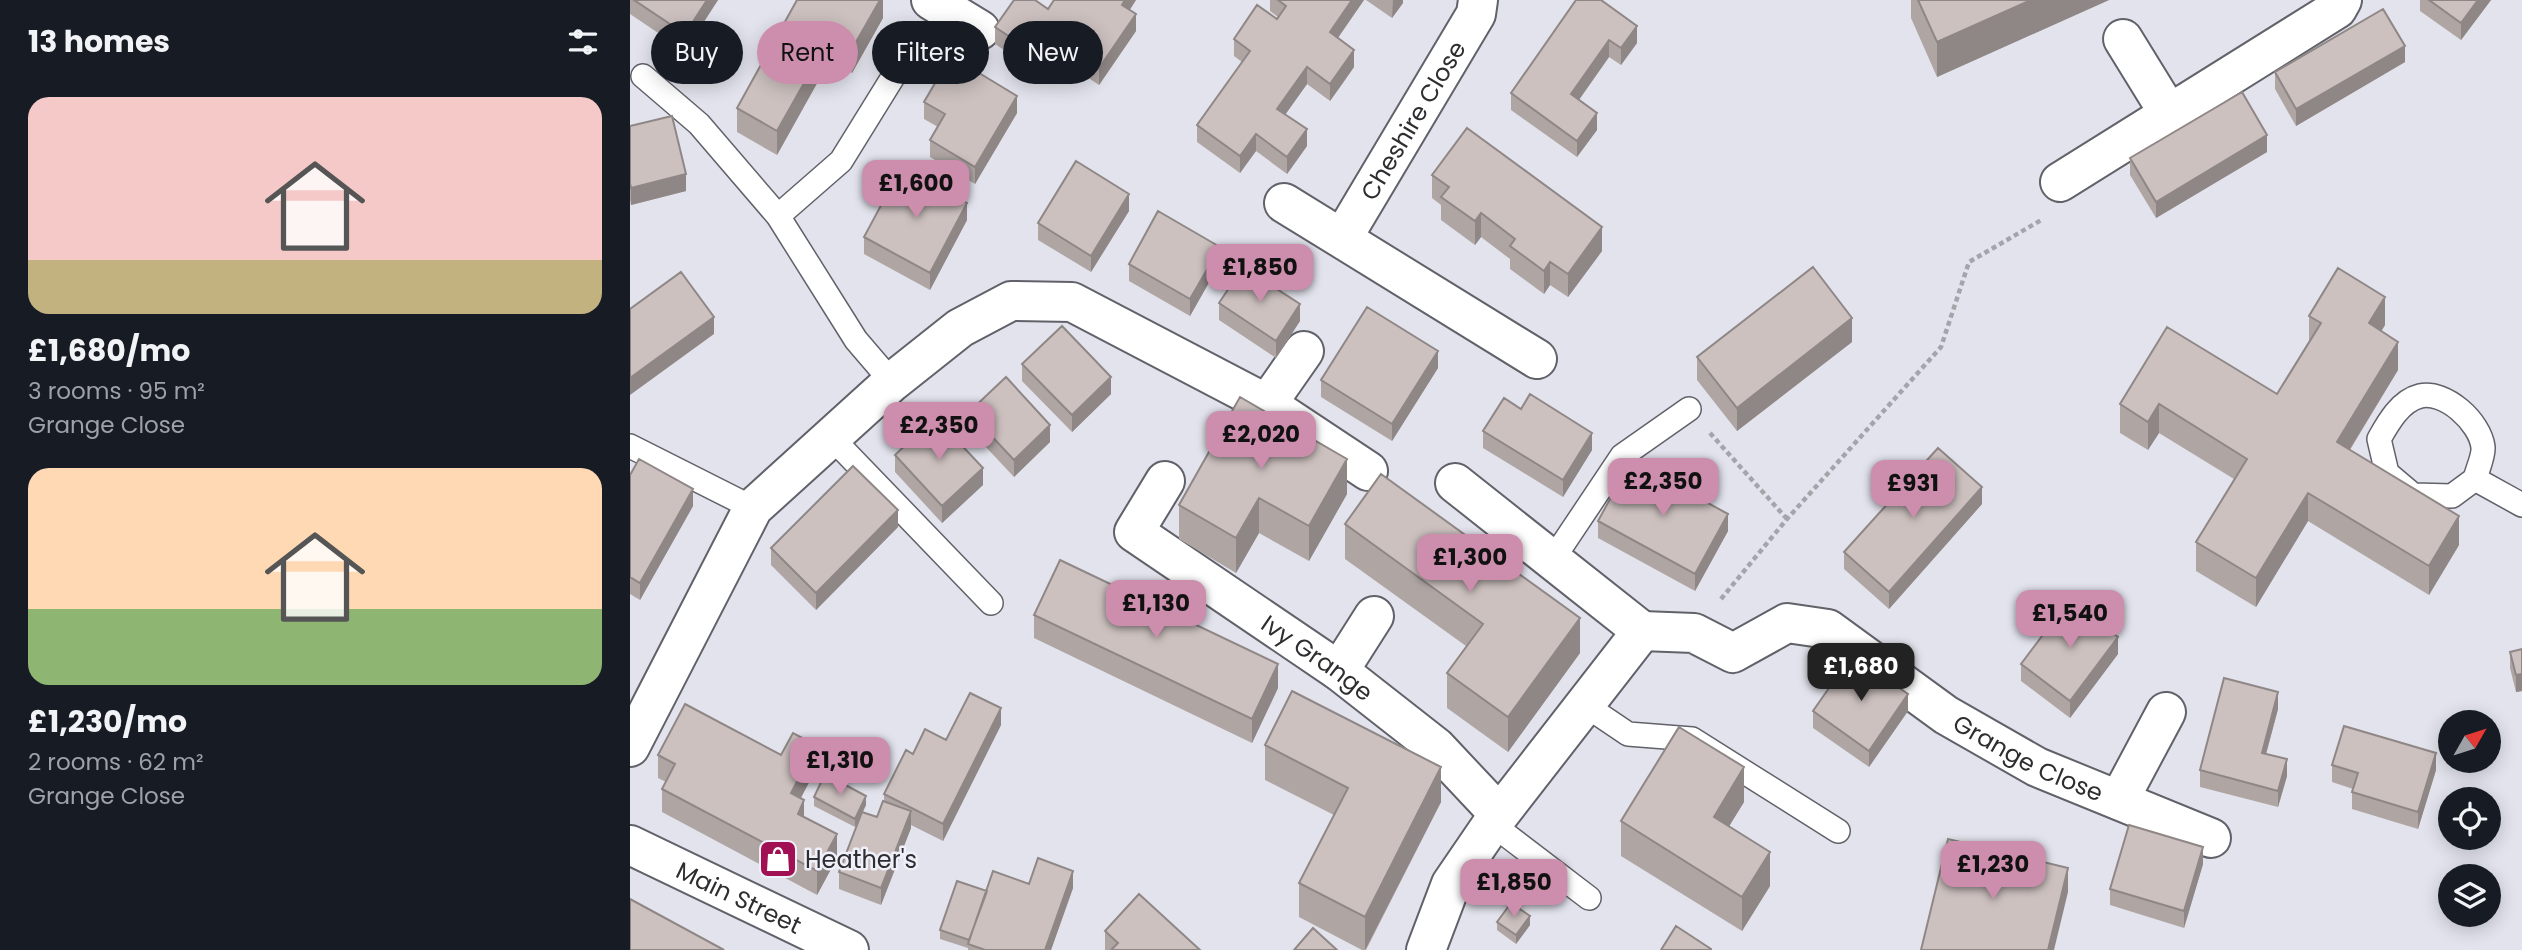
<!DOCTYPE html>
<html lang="en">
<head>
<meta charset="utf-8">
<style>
  body { margin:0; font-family:Poppins,sans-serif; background:#20242c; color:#f1f3f6; height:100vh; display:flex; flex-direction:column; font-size:26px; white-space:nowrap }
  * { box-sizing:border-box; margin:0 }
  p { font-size:23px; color:#9ea1a6 }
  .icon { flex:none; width:38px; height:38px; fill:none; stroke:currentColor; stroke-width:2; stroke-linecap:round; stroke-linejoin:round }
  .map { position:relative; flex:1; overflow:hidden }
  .drawer { display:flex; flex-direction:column; background:#171b24; width:630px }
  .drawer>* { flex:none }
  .guide { position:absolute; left:21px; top:21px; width:665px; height:63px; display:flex; gap:14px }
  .needle { width:46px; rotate:51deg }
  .controls { position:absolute; left:1808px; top:710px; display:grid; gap:14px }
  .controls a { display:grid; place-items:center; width:63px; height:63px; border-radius:50%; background:#171b24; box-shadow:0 4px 18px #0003; font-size:35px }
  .price { position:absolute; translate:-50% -60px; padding:0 16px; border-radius:14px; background:#cd8dad; color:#111; font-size:23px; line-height:46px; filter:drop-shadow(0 2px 4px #0008) }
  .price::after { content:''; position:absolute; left:50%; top:42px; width:21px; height:16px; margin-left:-10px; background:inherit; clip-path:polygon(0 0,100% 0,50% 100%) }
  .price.on { background:#222; color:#fff }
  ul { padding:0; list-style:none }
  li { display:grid; align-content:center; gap:14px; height:371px; padding:0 28px }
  li span { display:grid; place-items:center; height:217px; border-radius:21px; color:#555 }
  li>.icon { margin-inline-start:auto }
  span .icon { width:126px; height:126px; fill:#fffc; stroke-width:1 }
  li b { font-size:30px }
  h2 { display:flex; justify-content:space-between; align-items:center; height:84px; padding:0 28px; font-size:30px }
  .tag { padding:0 24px; border-radius:32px; background:#171b24; box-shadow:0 4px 18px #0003; font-size:24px; line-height:63px }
  .tag.on { background:#cd8dad; color:#111 }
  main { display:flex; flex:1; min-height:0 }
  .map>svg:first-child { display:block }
</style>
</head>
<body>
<main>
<section class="drawer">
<h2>13 homes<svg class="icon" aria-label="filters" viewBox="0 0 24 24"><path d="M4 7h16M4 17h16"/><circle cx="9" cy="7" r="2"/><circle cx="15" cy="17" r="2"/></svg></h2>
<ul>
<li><span style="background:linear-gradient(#f6c9c9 75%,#c2b280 0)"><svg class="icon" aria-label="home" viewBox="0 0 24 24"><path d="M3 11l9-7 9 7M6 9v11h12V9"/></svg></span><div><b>£1,680/mo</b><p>3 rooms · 95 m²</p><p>Grange Close</p></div></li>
<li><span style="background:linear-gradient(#ffd9b3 65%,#8fb573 0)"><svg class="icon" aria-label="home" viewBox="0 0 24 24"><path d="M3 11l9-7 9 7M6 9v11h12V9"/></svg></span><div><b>£1,230/mo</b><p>2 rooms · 62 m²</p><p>Grange Close</p></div></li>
</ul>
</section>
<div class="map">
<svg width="1892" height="950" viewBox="0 0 1892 950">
  <rect width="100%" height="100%" fill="#e2e3ec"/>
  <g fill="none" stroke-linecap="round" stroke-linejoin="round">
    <defs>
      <path id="lane" d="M 13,76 L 69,124 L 148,216 L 226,340 L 262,382
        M 148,216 L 211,161 L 263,77
        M 201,437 L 361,603
        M 0,446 L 123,508
        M 1845,479 C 1847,470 1854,456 1853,447 C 1850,422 1815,390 1790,396 C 1770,401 1758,423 1749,439 L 1757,473 L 1783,495 L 1822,496 L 1845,479 L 1892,505
        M 923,559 L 992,456 L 1059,409
        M 955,705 L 998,734 L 1062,739 L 1208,831
        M 862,824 L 959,898"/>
      <g id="street">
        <path d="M 301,0 L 350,30"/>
        <path d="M 1493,39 L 1538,112"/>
        <path d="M 1430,182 L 1707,9 L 1712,0"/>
        <path d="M 654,203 L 907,359"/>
        <path id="s1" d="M 713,237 L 846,14 L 848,0"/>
        <path d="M 637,404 L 674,351"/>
        <path id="s2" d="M 535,481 L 504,532 L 709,671 L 806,747 L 869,814"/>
        <path d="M 825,483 L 1012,631"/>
        <path id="s3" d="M 1012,631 L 1064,633 L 1103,653 L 1157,623 L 1198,629 L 1316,715 L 1407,767 L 1581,838"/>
        <path d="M 709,671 L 744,616"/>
        <path d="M 0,747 L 123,508 L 262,382 L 330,328 L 381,301 L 442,302 L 637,404 L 738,471"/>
        <path d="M 1489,800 L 1536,712"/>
        <path d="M 796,950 L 821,884 L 862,824 L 1012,631"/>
      </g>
      <g id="secondary">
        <path id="s4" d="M 0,845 L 219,950"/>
      </g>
    </defs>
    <use href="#lane" stroke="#61616a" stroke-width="26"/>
    <use href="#street" stroke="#61616a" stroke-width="42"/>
    <use href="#secondary" stroke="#61616a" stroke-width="42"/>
    <path stroke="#a4a5ab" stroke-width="4.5" stroke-dasharray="5 3.5" stroke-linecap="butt" d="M 1080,433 L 1157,519
      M 1091,599 L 1157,519 L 1311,347 L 1339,262 L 1413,219"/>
    <use href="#lane" stroke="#fff" stroke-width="23"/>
    <use href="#street" stroke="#fff" stroke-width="38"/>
    <use href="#secondary" stroke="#fff" stroke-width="38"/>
  </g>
  <path fill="#afa6a4" d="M 0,0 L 88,0 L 55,51 L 0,14 Z
    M 167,0 L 253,0 L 253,18 L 222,73 L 200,60 L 147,155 L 107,132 L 107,108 Z
    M 506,0 L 500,10 L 506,31 L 469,85 L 417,50 L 404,70 L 365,44 L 365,27 L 418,9 Z
    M 640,0 L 734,0 L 708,38 L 724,67 L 713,83 L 700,101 L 677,84 L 655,115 L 677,146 L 657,174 L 626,151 L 610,173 L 567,142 L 567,125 L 612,62 L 604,56 L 604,39 L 647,19 L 648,17 L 640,11 Z
    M 736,0 L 773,0 L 773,3 L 762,18 Z
    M 1281,0 L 1479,0 L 1307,77 L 1281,18 Z
    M 1790,0 L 1861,0 L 1831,40 L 1790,11 Z
    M 976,4 L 1007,43 L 991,65 L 979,57 L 949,100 L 967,130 L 947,157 L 881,110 L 881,93 Z
    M 1775,62 L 1666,126 L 1645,89 L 1645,72 Z
    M 294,102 L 387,113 L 345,184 L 300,157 L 300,140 L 308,127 L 294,119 Z
    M 0,126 L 56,191 L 1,205 L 0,200 Z
    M 1637,152 L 1526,218 L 1500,175 L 1500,158 Z
    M 802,175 L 972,251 L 938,297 L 920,285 L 914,294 L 880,269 L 880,259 L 851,237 L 845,245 L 811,220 L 811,205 L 802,198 Z
    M 499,211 L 461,272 L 408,240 L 408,223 Z
    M 337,220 L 300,290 L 234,254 L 234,237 Z
    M 590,263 L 560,316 L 499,281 L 499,264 Z
    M 589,303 L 670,321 L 646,358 L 589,320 Z
    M 1679,316 L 1755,325 L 1751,331 L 1768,370 L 1720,450 L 1829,545 L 1799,595 L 1678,521 L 1626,607 L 1566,571 L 1566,542 L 1604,479 L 1529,433 L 1518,450 L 1490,433 L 1490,404 L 1647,394 L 1679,341 Z
    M 1222,342 L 1107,431 L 1067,380 L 1067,357 Z
    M 392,364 L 481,394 L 442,432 L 392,381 Z
    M 808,368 L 762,441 L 691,397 L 691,380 Z
    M 610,397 L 717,494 L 679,561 L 629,533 L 606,573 L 549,539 L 549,505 Z
    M 891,409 L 962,450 L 933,497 L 853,448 L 853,431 Z
    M 339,412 L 420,442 L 384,477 L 339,429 Z
    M 265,455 L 353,485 L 312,523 L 265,472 Z
    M 0,475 L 63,506 L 10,600 L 0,594 Z
    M 1352,504 L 1259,609 L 1214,569 L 1214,552 Z
    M 968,521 L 1098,531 L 1065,591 L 968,538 Z
    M 715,524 L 950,653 L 878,752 L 817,708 L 817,673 L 836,646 L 715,559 Z
    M 268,527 L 186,610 L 141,565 L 141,548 Z
    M 404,615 L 648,688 L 622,743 L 404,638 Z
    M 1892,649 L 1892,691 L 1886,692 L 1880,668 L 1880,652 Z
    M 1488,654 L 1440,718 L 1391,681 L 1391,664 Z
    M 1648,709 L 1636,754 L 1657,776 L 1648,807 L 1570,787 L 1570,770 Z
    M 1183,711 L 1278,711 L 1239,767 L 1183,728 Z
    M 371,725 L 313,841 L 281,825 L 281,828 L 251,905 L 209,889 L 209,872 L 228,821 L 225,827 L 184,806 L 184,797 L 236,805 L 233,812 L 247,817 L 254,801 L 254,794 L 283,754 L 316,740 Z
    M 635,745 L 811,802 L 736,950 L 732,950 L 669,917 L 669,883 L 704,815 L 635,780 Z
    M 28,755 L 151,755 L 186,769 L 171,798 L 174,817 L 207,858 L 187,895 L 32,812 L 32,789 L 36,782 L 28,778 Z
    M 1702,765 L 1806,770 L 1788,829 L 1722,809 L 1722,792 L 1723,789 L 1702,782 Z
    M 1114,802 L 1099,826 L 1140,886 L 1112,931 L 991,856 L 991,821 Z
    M 1573,864 L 1554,928 L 1480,905 L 1480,889 Z
    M 399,884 L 443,888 L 421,950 L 338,950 L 338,948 L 310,939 L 310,930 L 357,891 Z
    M 867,922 L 900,925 L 886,944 L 867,930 Z
    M 475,931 L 570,950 L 475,950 Z"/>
  <path fill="#8f8786" d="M 77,0 L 88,0 L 55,51 L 55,34 Z
    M 250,0 L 253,0 L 253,18 L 222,73 L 222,49 Z
    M 495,0 L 506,0 L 492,21 L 492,5 Z
    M 722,0 L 734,0 L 700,49 L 700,32 Z
    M 763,0 L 773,0 L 773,3 L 762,18 Z
    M 1401,0 L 1479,0 L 1307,77 L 1307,42 Z
    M 1848,0 L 1861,0 L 1831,40 L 1831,23 Z
    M 506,14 L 506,31 L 469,85 L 469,68 Z
    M 1007,26 L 1007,43 L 991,65 L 991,48 Z
    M 417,33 L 417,50 L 404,70 L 404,53 Z
    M 200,37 L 200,60 L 147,155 L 147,131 Z
    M 979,40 L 979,57 L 941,111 L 941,94 Z
    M 1775,46 L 1775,62 L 1666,126 L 1666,109 Z
    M 724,50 L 724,67 L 700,101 L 700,84 Z
    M 677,67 L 677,84 L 647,126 L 647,109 Z
    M 387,96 L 387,113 L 345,184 L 345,167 Z
    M 967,113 L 967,130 L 947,157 L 947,141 Z
    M 677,129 L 677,146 L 657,174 L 657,157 Z
    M 626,134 L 626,151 L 610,173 L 610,156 Z
    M 1637,135 L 1637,152 L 1526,218 L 1526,202 Z
    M 56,174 L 56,191 L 1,205 L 1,188 Z
    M 499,194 L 499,211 L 461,272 L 461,256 Z
    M 337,203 L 337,220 L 300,290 L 300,273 Z
    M 851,213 L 851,237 L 845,245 L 845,221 Z
    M 972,227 L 972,251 L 938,297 L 938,274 Z
    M 590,247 L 590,263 L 560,316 L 560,299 Z
    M 920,262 L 920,285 L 914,294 L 914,271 Z
    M 1755,297 L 1755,325 L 1739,352 L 1739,323 Z
    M 670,304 L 670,321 L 646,358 L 646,341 Z
    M 84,317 L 84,334 L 0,395 L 0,378 Z
    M 1222,318 L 1222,342 L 1107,431 L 1107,408 Z
    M 1768,342 L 1768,370 L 1707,470 L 1707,442 Z
    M 808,351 L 808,368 L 762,441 L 762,424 Z
    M 481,377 L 481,394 L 442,432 L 442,415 Z
    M 1529,404 L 1529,433 L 1518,450 L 1518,422 Z
    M 420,425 L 420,442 L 384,477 L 384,460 Z
    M 962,433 L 962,450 L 933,497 L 933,480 Z
    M 717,459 L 717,494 L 679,561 L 679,526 Z
    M 353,468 L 353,485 L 312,523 L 312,506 Z
    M 1352,487 L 1352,504 L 1259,609 L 1259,592 Z
    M 63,489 L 63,506 L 10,600 L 10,583 Z
    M 1678,493 L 1678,521 L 1626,607 L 1626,578 Z
    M 629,498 L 629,533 L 606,573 L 606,538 Z
    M 268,510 L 268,527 L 186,610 L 186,593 Z
    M 1098,514 L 1098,531 L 1065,591 L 1065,574 Z
    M 1829,516 L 1829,545 L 1799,595 L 1799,566 Z
    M 950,618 L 950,653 L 878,752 L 878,717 Z
    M 1488,637 L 1488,654 L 1440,718 L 1440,701 Z
    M 648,664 L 648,688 L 622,743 L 622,719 Z
    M 1892,674 L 1892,691 L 1886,692 L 1886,675 Z
    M 1648,692 L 1648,709 L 1632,769 L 1632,753 Z
    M 1278,694 L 1278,711 L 1239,767 L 1239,751 Z
    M 371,708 L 371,725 L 313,841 L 313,824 Z
    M 186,745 L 186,769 L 161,816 L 161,793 Z
    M 1806,753 L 1806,770 L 1788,829 L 1788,812 Z
    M 1657,759 L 1657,776 L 1648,807 L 1648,791 Z
    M 811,767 L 811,802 L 735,950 L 735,917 Z
    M 1114,767 L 1114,802 L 1084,851 L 1084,817 Z
    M 236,796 L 236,805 L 225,827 L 225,819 Z
    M 174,800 L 174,824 L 168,814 Z
    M 281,811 L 281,828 L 251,905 L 251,888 Z
    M 207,834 L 207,858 L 187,895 L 187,871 Z
    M 1573,847 L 1573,864 L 1554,928 L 1554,911 Z
    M 1140,852 L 1140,886 L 1112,931 L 1112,897 Z
    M 1438,868 L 1438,892 L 1424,950 L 1418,950 Z
    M 443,871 L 443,888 L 421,950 L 415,950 Z
    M 900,916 L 900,925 L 886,944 L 886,935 Z"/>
  <path fill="#ccc1bf" stroke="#8f8786" stroke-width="2" d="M 4,0 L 77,0 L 55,34 Z
    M 167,0 L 250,0 L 222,49 L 200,37 L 147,131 L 107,108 Z
    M 384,0 L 405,0 L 418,9 L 424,0 L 495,0 L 492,5 L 506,14 L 469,68 L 417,33 L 404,53 L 365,27 Z
    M 648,0 L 722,0 L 700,32 L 724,50 L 700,84 L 677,67 L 647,109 L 677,129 L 657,157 L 626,134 L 610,156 L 567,125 L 620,51 L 604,39 L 627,5 L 647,19 L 656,6 Z
    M 946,0 L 971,0 L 1007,26 L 991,48 L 979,40 L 941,94 L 967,113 L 947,141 L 881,93 Z
    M 1288,0 L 1401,0 L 1307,42 Z
    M 1799,0 L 1848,0 L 1831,23 Z
    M 1753,9 L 1775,46 L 1666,109 L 1645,72 Z
    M 321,56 L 387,96 L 345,167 L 300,140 L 315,114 L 294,102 Z
    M 1612,92 L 1637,135 L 1526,202 L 1500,158 Z
    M 42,116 L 56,174 L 1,188 L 0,183 L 0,126 Z
    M 837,128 L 972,227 L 938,274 L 920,262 L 914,271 L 880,246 L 885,239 L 851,213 L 845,221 L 811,197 L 819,187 L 802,175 Z
    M 446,161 L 499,194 L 461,256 L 408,223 Z
    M 271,168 L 337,203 L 300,273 L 234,237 Z
    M 528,211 L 590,247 L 560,299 L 499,264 Z
    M 613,267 L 670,304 L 646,341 L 589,303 Z
    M 1183,267 L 1222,318 L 1107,408 L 1067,357 Z
    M 1708,268 L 1755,297 L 1739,323 L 1768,342 L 1707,442 L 1829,516 L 1799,566 L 1678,493 L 1626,578 L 1566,542 L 1617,459 L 1529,404 L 1518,422 L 1490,404 L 1537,327 L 1647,394 L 1691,323 L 1679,316 Z
    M 51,272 L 84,317 L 0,378 L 0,309 Z
    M 737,307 L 808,351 L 762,424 L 691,380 Z
    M 432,326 L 481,377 L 442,415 L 392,364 Z
    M 376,377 L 420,425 L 384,460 L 339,412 Z
    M 900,394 L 962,433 L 933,480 L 853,431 L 874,398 L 891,409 Z
    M 610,397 L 717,459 L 679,526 L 629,498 L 606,538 L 549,505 Z
    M 305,417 L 353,468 L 312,506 L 265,455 Z
    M 1308,448 L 1352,487 L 1259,592 L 1214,552 Z
    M 9,459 L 63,489 L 10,583 L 0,577 L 0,475 Z
    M 1001,461 L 1098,514 L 1065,574 L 968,521 Z
    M 223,466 L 268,510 L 186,593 L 141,548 Z
    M 751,474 L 950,618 L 878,717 L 817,673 L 853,624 L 715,524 Z
    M 430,560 L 648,664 L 622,719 L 404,615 Z
    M 1439,600 L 1488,637 L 1440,701 L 1391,664 Z
    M 1892,649 L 1892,674 L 1886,675 L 1880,652 Z
    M 1222,655 L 1278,694 L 1239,751 L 1183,711 Z
    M 1594,678 L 1648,692 L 1632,753 L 1657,759 L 1648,791 L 1570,770 Z
    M 662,691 L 811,767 L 735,917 L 669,883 L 718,788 L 635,745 Z
    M 340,693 L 371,708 L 313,824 L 254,794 L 276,750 L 283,754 L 295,729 L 316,740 Z
    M 55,704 L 151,755 L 163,733 L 186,745 L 161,793 L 174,800 L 168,814 L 207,834 L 187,871 L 32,789 L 45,764 L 28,755 Z
    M 1714,726 L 1806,753 L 1788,812 L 1722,792 L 1728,773 L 1702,765 Z
    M 1049,727 L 1114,767 L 1084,817 L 1140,852 L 1112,897 L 991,821 Z
    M 195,774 L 236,796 L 225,819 L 184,797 Z
    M 253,801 L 281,811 L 251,888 L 209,872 L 232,812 L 247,817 Z
    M 1499,825 L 1573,847 L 1554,911 L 1480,889 Z
    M 1318,839 L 1438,868 L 1418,950 L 1291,950 Z
    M 408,858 L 443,871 L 415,950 L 355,950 L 338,944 L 363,871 L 399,884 Z
    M 327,881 L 357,891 L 339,940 L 310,930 Z
    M 509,894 L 570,950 L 481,950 L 488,943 L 475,931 Z
    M 0,899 L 94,950 L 0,950 Z
    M 881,903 L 900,916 L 886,935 L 867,922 Z
    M 1046,926 L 1081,949 L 1081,950 L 1031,950 Z
    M 683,928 L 707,950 L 664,950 Z"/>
  <defs>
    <symbol id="shop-square" viewBox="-11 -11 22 22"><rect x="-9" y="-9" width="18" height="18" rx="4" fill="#a21054" stroke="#eff0fa"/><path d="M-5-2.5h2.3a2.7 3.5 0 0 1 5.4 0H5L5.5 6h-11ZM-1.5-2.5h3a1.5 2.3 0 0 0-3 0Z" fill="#fff"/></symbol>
  </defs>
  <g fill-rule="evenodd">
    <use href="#shop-square" x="126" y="837" width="44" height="44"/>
  </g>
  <g text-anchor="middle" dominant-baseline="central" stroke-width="5" stroke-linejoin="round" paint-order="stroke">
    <g font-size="24" fill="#2e2e31" stroke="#eff0fa">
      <text stroke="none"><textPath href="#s1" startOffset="136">Cheshire Close</textPath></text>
      <text stroke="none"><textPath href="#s2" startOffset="282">Ivy Grange</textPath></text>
      <text stroke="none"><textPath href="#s3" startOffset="438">Grange Close</textPath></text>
      <text stroke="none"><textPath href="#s4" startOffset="121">Main Street</textPath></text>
    </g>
    <g font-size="24" fill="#2e2e31" stroke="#eff0fa" text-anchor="start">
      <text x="175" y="859">Heather's</text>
    </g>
  </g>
</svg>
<div class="controls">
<a><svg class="needle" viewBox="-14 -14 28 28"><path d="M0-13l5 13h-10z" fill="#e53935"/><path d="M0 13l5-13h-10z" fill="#9ea1a6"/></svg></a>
<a><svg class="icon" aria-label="locate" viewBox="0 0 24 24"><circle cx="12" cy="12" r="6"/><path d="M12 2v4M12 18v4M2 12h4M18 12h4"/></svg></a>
<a><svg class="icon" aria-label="layers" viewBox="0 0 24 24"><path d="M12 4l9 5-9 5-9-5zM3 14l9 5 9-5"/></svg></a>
</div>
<b class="price" style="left:286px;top:220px">£1,600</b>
<b class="price" style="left:630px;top:304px">£1,850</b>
<b class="price" style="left:309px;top:462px">£2,350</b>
<b class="price" style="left:631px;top:471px">£2,020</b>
<b class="price" style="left:1033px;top:518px">£2,350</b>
<b class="price" style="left:1283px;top:520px">£931</b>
<b class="price" style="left:840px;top:594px">£1,300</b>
<b class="price" style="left:526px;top:640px">£1,130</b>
<b class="price" style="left:1440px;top:650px">£1,540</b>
<b class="price on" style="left:1231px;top:703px">£1,680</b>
<b class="price" style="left:210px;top:797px">£1,310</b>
<b class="price" style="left:1363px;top:901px">£1,230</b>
<b class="price" style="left:884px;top:919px">£1,850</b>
<div class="guide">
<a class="tag">Buy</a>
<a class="tag on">Rent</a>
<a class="tag">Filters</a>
<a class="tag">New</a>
</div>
</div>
</main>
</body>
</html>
